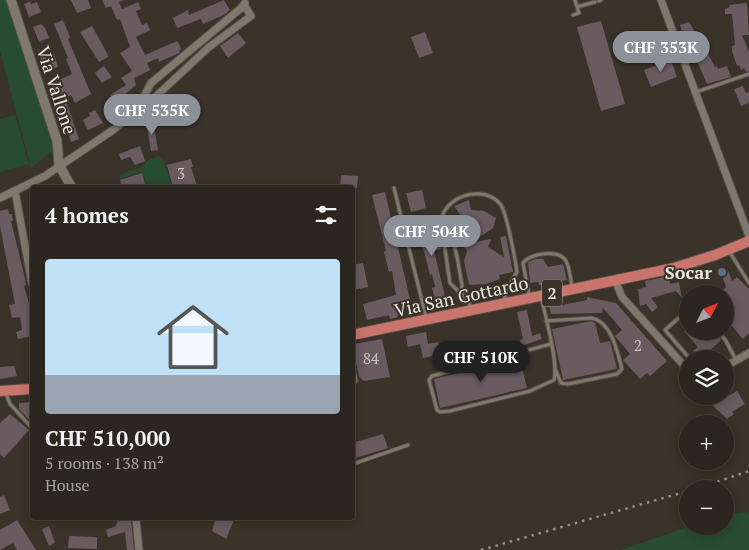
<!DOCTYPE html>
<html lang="en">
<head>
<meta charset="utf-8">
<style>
  body { margin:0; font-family:"PT Serif",serif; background:#332e28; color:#f1f3f6; height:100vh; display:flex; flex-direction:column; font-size:19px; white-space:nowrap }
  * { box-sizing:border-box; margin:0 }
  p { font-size:16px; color:#a6a5a4 }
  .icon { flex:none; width:28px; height:28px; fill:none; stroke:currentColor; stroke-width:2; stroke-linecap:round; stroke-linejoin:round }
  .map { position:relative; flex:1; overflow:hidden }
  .details { position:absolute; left:30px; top:185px; width:325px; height:335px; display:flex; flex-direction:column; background:#2b261f; border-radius:5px; box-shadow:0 2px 12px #0003,0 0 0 1px #47433d }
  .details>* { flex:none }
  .needle { width:32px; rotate:48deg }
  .buttons { position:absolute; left:679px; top:285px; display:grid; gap:10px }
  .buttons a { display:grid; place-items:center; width:55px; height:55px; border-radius:50%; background:#2b261f; box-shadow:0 2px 12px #0003,0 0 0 1px #47433d; font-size:25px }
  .price { position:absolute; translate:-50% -42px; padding:0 11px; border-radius:18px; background:#8c9099; color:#fff; font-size:16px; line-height:32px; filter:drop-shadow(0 1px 2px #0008) }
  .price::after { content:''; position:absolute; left:50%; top:30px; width:15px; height:11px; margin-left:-8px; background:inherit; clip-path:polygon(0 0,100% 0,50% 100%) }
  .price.on { background:#222; color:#fff }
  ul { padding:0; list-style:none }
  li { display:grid; align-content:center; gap:10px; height:265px; padding:0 15px }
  li span { display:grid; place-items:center; height:155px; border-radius:5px; color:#555 }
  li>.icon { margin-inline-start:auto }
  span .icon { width:90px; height:90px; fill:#fffc; stroke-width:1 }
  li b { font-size:21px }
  h2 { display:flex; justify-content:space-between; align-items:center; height:60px; padding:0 15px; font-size:21px }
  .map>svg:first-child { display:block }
</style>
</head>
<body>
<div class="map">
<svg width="749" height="550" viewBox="0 0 749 550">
  <rect width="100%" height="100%" fill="#393329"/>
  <path fill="#284c32" d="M 0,0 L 11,0 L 34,71 L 53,150 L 31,168 L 0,51 Z
    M 15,115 L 29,164 L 0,172 L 0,119 Z
    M 158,156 L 164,161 L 172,187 L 168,185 L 141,187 L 146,184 L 142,172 L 119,179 L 120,175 L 142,167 L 146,161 Z
    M 749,512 L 749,550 L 621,550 L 690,526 L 725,526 L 725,515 Z"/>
  <path fill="#695b5f" d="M 71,0 L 88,0 L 91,8 L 77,13 Z
    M 102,0 L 124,0 L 119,2 L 122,9 L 138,2 L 141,9 L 136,11 L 142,25 L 147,23 L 150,30 L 136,37 L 145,55 L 177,41 L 181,48 L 179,53 L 159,62 L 158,58 L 147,63 L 150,70 L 134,78 L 136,85 L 124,95 L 126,102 L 118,107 L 110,95 L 126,85 L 121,78 L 132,71 L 120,53 L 130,47 L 120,19 L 117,20 L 111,6 L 106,8 Z
    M 224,0 L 230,10 L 224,15 L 203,24 L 201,19 L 177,28 L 173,18 L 188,10 L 189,15 Z
    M 30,1 L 31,4 L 37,2 L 41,12 L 29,17 L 24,4 Z
    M 747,3 L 749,35 L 742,35 L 749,52 L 749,71 L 746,72 L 744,68 L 741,70 L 739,65 L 737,66 L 732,51 L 732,46 L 735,45 L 732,14 L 725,14 L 725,9 L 730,7 L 729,5 Z
    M 63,20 L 70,37 L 68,39 L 91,94 L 75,103 L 71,95 L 65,98 L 79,139 L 71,142 L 65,123 L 67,123 L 53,89 L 52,90 L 49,85 L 72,74 L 66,59 L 68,58 L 54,24 Z
    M 601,21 L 625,104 L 601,111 L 577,27 Z
    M 689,22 L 696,34 L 684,38 L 680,25 Z
    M 41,24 L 45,28 L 49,38 L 39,42 L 33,27 Z
    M 92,26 L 107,53 L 108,57 L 99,62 L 80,32 Z
    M 425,32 L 433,53 L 419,58 L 411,37 Z
    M 238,33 L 246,43 L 228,58 L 220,46 Z
    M 45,48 L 48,56 L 54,54 L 58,67 L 45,71 L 38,51 Z
    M 705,48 L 715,67 L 717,66 L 718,69 L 727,66 L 731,77 L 707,84 L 693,52 Z
    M 671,60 L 677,77 L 651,87 L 644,70 Z
    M 104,66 L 112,77 L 102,83 L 95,73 Z
    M 743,86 L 746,93 L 749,92 L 749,103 L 741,106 L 734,89 Z
    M 176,94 L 180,102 L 187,99 L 190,106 L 173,115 L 165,99 Z
    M 95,110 L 103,123 L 88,130 L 83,120 L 90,116 L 89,113 Z
    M 153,121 L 158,150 L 151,151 L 146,122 Z
    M 140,146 L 145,161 L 135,165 L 130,157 L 121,160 L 119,154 Z
    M 191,159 L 193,167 L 191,167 L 197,186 L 173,188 L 167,165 Z
    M 142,173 L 146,188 L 122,188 L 120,180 Z
    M 341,175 L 358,176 L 357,188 L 340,188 Z
    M 422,190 L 426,208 L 411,212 L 406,193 Z
    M 385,192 L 410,299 L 395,303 L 398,317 L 390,319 L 389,315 L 367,320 L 363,304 L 396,295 L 392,271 L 389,272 L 384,252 L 386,251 L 372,195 Z
    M 469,200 L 471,210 L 484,211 L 496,218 L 493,228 L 471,243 L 491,239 L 488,247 L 504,257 L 500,237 L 506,236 L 513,272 L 499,275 L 500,279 L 486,284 L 469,285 L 464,261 L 467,251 L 462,244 L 461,236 L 450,234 L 450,228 L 445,228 L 447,215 L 464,220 L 454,206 Z
    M 8,209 L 9,214 L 12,214 L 13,221 L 11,221 L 25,278 L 26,285 L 24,286 L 31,310 L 32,327 L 32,336 L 18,339 L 16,332 L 22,330 L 20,317 L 12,318 L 9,305 L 15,304 L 0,226 L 0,211 Z
    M 431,219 L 433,219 L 435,227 L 434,231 L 429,233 L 433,246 L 441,244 L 441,249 L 434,251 L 445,296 L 442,297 L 444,301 L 436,303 L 432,288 L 435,287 L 432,274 L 430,275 L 417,223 Z
    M 535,259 L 543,259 L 548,267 L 563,264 L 567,280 L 539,285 L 538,282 L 530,283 L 528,262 Z
    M 363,263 L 368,287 L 354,290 L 352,265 Z
    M 728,270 L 732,281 L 737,277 L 749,289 L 749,333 L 743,339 L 725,318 L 725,294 L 718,294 L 726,287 L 721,272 Z
    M 669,276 L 670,284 L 679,282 L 682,298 L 676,291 L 651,298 L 658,307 L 652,312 L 646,304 L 640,306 L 638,289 L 646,287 L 645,281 Z
    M 587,297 L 616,303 L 667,361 L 650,376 L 647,373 L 640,379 L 623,360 L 630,354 L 615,336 L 622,330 L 603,308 L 602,313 L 551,314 L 549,305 L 557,303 L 557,306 L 587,300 Z
    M 527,310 L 532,336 L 540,333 L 542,339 L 521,346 L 520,340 L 523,339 L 517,312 Z
    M 591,321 L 595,323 L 600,343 L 610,341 L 617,369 L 563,380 L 552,329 Z
    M 684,331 L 715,331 L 721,340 L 707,353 L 708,355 L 704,359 L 700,359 L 693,351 L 698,347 Z
    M 426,332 L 428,344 L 438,342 L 441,354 L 423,358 L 420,344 L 408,347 L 406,336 Z
    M 382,339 L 390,377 L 364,381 L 359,377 L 355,358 L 352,356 L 352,352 L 355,352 L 354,344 Z
    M 520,358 L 527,388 L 440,408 L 434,379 Z
    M 14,366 L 17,376 L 0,379 L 0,367 Z
    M 737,391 L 745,404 L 732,412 L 734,414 L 727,419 L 711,404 L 719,396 L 723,399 Z
    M 32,402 L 32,419 L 28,419 L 19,409 L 19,403 Z
    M 10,414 L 29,430 L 4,458 L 0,454 L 0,423 Z
    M 383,434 L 388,448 L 352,459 L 352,443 Z
    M 4,495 L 10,510 L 0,514 L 0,497 Z
    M 118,518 L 131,518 L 134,550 L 127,550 L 125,532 L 108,537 L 106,530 L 116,526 Z
    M 216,518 L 233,518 L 234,520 L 226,539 L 212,531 Z
    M 17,520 L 36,550 L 17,550 L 13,543 L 0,550 L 0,530 Z
    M 49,526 L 55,543 L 49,546 L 42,529 Z
    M 69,536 L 97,537 L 97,549 L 68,548 Z"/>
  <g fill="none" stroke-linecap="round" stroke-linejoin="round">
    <defs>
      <path id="service" d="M 575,0 L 577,7
        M 599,1 L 601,0
        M 573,15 L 579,13 L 577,7 L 595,2
        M 696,92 L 749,74
        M 394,188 L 426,317
        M 443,236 L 450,283 L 461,294
        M 729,251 L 749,283
        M 529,295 L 523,263 C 530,253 559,249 566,261 C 570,269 571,280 572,288
        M 542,298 L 542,301 C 546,318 559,366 554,380 L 530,391 L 450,411 L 440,412 L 437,410 L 429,380 L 432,376 L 551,344
        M 471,307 C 469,301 465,300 463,295 C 461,292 462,288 462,284 C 459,272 458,254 453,243 C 449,235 441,236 441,225 C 440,197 484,182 501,205 C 507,215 515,258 517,272 L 506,291 L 504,301
        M 688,310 L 665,330 L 690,359
        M 546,321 L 592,318 C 612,323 617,351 622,369 L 617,374 L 568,384 L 561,383 L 556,371
        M 718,331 L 726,341 L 736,360
        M 352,359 L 356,381 L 352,382
        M 5,391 L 10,404 L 32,428
        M 352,440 L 353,440
        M 352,462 L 356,463 L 408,445"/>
      <path id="minor" d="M 661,0 L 749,236
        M 139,110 L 140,104 L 151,83 L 240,9 L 245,3
        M 15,191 L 32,284
        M 0,198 L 45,176 L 113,130 L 152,100 L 209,47 L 251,16 L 244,5
        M 615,280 L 622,297 L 688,370
        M 725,367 L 749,353
        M 136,518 L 139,550"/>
      <path id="tertiary" d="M 11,0 L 57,141 L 59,165 L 72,188"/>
      <path id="primary" d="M 352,335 L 674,268 L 715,255 L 749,241
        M 0,391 L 32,389"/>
    </defs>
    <use href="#service" stroke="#555048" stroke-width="5"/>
    <use href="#minor" stroke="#555048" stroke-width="9"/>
    <use href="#tertiary" stroke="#555048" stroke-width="11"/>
    <use href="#primary" stroke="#555048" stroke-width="12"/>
    <use href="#service" stroke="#7f786d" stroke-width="3"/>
    <use href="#minor" stroke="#7f786d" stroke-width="7"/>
    <use href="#tertiary" stroke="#7f786d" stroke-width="9"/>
    <use href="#primary" stroke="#c9746c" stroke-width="10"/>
    <path stroke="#948f87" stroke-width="2.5" stroke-dasharray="2.5 5" stroke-linecap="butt" d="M 696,489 L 749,471
      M 481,550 L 688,491"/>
  </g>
  <circle fill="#5c6f8a" stroke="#393329" stroke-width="2" cx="722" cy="272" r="5"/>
  <g text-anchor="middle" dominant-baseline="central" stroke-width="4" stroke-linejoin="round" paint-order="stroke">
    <g font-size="15" fill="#cac4c0">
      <text x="181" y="173">3</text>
      <text x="638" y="345">2</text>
      <text x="371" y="358">84</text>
    </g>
    <rect fill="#393329" stroke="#b6b1aa" stroke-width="1" x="542" y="279.5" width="20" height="27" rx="4"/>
    <g font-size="16" font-weight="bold" fill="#ebe7e1">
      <text x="552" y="293">2</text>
    </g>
    <g font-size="18" fill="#ebe7e1" stroke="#393329">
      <text transform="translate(57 90) rotate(72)">Via Vallone</text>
      <text transform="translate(461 296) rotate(-12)">Via San Gottardo</text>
    </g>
    <g font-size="18" font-weight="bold" fill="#ebe7e1" stroke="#393329" text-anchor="end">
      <text x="712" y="272">Socar</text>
    </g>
  </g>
</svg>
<div class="buttons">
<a><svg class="needle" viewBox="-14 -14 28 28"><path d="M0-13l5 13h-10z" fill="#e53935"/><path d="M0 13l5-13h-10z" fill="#a6a5a4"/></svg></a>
<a><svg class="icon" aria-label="layers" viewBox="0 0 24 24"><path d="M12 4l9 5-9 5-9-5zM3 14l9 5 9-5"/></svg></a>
<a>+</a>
<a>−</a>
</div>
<b class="price" style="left:661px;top:73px">CHF 353K</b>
<b class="price" style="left:152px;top:136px">CHF 535K</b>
<b class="price" style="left:432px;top:257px">CHF 504K</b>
<b class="price on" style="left:481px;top:383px">CHF 510K</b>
<section class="details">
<h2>4 homes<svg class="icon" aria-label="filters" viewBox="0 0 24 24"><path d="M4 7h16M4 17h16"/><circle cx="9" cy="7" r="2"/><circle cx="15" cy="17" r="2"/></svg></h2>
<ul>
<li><span style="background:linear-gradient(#bfe0f5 75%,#9aa5b1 0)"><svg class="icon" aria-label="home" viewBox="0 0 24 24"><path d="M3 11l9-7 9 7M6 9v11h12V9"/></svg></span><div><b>CHF 510,000</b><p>5 rooms · 138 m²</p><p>House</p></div></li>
</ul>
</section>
</div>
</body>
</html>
